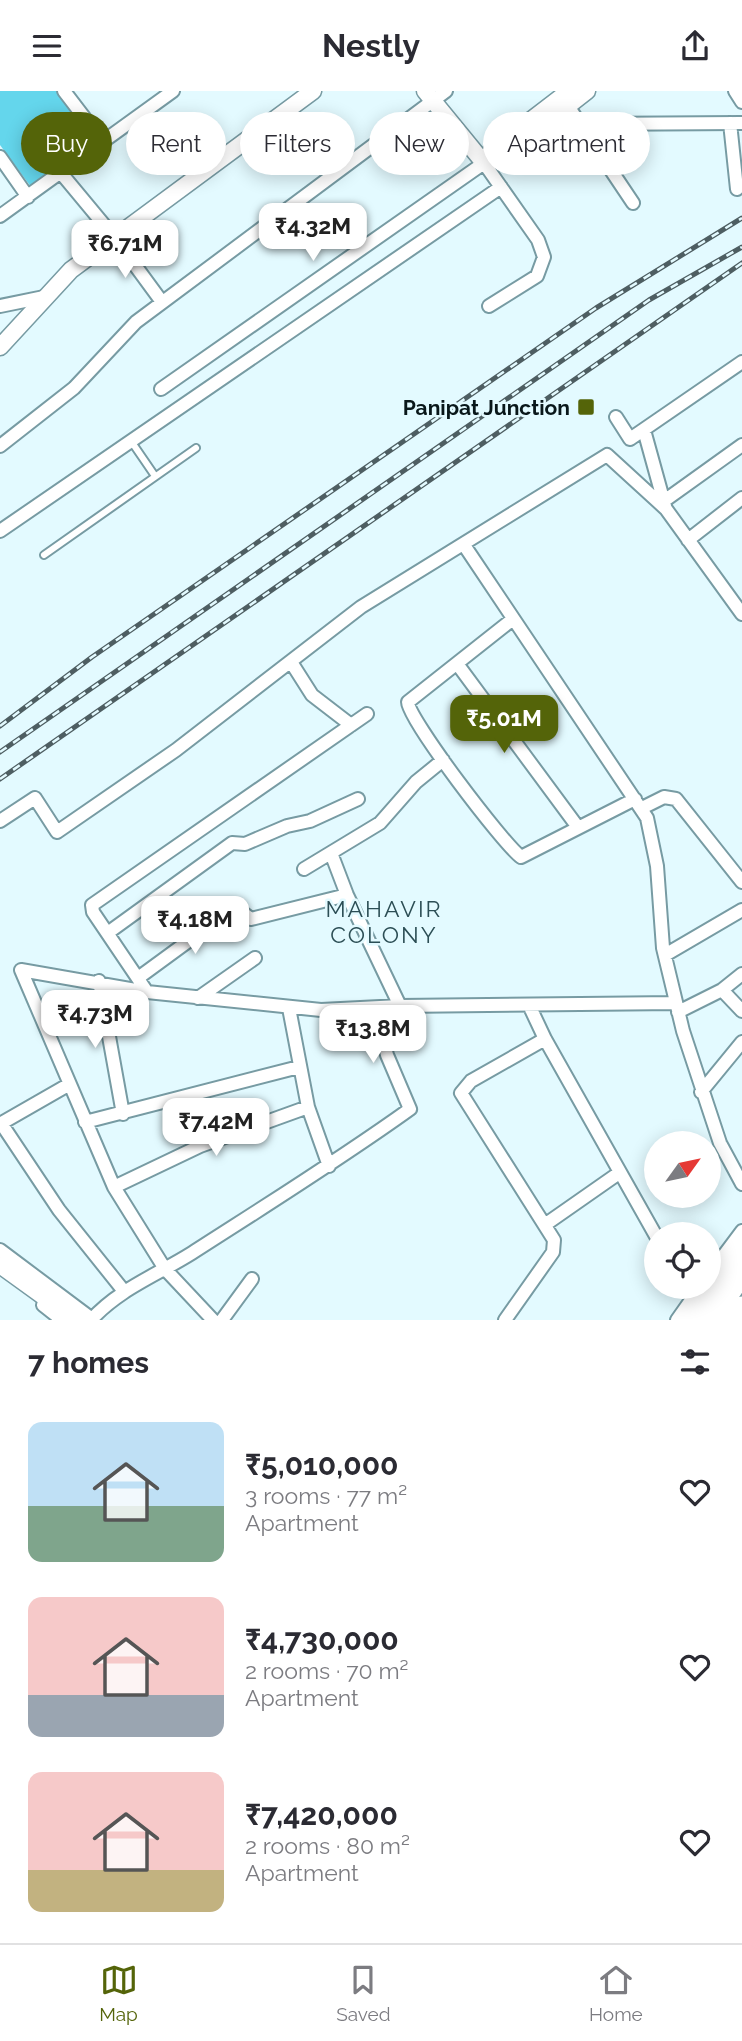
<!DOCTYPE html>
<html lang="en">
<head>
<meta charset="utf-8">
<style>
  body { margin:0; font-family:Raleway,sans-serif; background:#f2f2f3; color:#2b2b33; height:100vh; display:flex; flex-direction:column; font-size:26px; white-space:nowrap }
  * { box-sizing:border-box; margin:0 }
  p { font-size:23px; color:#7c7c81 }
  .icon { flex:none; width:38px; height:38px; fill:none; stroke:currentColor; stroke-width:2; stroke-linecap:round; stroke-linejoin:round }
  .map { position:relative; height:1229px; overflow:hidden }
  .side { display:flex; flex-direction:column; background:#fff; flex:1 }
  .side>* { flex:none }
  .guide { position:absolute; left:21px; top:21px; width:700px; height:63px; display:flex; gap:14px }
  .needle { width:46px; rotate:57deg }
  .controls { position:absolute; left:644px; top:1040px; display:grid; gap:14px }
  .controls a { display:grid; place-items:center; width:77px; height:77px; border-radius:50%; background:#fff; box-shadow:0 4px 18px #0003; font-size:35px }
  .price { position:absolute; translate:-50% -60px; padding:0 16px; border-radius:14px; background:#fff; color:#222; font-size:23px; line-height:46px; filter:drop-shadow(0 2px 4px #0008) }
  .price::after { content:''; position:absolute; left:50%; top:42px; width:21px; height:16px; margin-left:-10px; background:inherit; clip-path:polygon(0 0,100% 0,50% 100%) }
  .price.selected { background:#546409; color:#fff }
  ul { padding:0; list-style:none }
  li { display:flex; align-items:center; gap:21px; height:175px; padding:0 28px }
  li span { display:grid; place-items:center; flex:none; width:196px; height:140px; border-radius:14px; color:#555 }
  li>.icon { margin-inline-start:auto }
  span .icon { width:84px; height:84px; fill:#fffc; stroke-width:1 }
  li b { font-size:30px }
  h2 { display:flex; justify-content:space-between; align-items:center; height:84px; padding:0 28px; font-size:30px }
  .chip { padding:0 24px; border-radius:32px; background:#fff; box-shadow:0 4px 18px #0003; font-size:24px; line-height:63px }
  .chip.selected { background:#546409; color:#fff }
  header { display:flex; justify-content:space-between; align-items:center; height:91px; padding:0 28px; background:#fff; font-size:32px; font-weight:700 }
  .tab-bar { display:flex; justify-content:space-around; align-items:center; height:98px; border-top:2px solid #e1e1e2; background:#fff; font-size:19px; color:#7c7c81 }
  .tab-bar a { display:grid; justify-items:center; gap:4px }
  .tab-bar .selected { color:#546409 }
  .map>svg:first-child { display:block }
</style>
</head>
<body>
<header><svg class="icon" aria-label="menu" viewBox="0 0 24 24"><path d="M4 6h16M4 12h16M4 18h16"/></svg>Nestly<svg class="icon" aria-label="share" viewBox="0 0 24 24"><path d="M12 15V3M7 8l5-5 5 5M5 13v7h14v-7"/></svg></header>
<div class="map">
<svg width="742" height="1229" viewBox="0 0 742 1229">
  <rect width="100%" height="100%" fill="#e3faff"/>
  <path fill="#64d6ec" d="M 0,0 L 57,0 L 93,50 L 31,96 L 0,54 Z"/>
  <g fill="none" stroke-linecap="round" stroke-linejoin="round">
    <defs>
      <path id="lane" d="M 131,350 L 155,385
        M 44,464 L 196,357"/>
      <path id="street" d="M 64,0 L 103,51
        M 735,0 L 742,11
        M 564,9 L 633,112
        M 730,32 L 737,98
        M 581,33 L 742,32
        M 0,66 L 28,106
        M 61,82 L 115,147 L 162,211
        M 0,125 L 173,0
        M 0,215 L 44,206
        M 161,298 L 484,72 L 538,149 L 544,166 L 537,185 L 489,215
        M 616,326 L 630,348 L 742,271
        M 644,339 L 665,415
        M 0,355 L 74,297 L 136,231 L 446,0
        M 664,410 L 742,354
        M 0,440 L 501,96
        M 688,449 L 742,407
        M 464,454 L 647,727 L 657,775 L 663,857 L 683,940 L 720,1052 L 742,1093
        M 513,528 L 408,611 C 408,628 504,754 521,766 L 635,708
        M 291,571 L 312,604 L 351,634
        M 458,574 L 577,735
        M 642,717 L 664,706 L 676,708 L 742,791
        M 0,730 L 35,707 L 57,741 L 176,659 L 361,516 L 607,364 L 666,418 L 742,523
        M 331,762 L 347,804 L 400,915
        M 304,778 L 380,732 L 416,691 L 443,669
        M 109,841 L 232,752 L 245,753 L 287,735 L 310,730 L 358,708
        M 665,864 L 742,819
        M 138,887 L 235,816 L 251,828 L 347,804
        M 99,890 L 123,1023
        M 722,899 L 742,920
        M 147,901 L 93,821 L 92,814 L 367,623
        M 198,907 L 255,867
        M 529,914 L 545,948 L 656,1145
        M 289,917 L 308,1016 L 329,1075
        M 678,921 L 722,899 L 742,883
        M 701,1001 L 742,951
        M 184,1008 L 200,1055
        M 85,1031 L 299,976
        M 1,1032 L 59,1119 L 123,1199
        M 0,1033 L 68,994
        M 114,1096 L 200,1055 L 308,1016
        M 546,1133 L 619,1082
        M 0,1159 L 92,1228
        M 709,1184 L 742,1140
        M 43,1214 L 62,1229
        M 91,1229 C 119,1198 157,1184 192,1162 C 265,1115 339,1069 410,1018 L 387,964 L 376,917
        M 213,1229 L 165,1178 L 114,1096 L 21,879 L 147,901 L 321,919 L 400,915 L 676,912
        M 222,1229 L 252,1188
        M 505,1229 L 553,1161 L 554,1149 L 461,1002 L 471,990 L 545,948
        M 677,1229 L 701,1195"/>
      <path id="secondary" d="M 425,0 L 484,72
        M 484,72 L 500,68 L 587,0
        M 484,72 L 492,59 L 569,0
        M 0,256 L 71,179 L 313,0
        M 0,1174 L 76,1229"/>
      <path id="highway" d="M 691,1229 L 742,1155
        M 711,1229 L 742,1183
        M 733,1229 L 742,1216"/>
    </defs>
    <use href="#lane" stroke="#779ba3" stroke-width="10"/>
    <use href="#street" stroke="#779ba3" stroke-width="16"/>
    <use href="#secondary" stroke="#779ba3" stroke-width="19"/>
    <use href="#highway" stroke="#779ba3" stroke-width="24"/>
    <use href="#lane" stroke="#fff" stroke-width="6"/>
    <use href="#street" stroke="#fff" stroke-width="12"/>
    <use href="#secondary" stroke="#fff" stroke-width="16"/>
    <use href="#highway" stroke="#fff" stroke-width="21"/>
    <defs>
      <path id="rail" d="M 0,635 L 92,566 L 596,217 L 742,127
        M 0,661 L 649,209 L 742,156
        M 0,688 L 742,172"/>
    </defs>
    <use href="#rail" stroke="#4e5e62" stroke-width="5"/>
    <use href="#rail" stroke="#e3faff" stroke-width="2.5" stroke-dasharray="8" stroke-linecap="butt"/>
  </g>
  <rect fill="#546409" stroke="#e3faff" stroke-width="2.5" x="577" y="307" width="18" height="18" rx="3.5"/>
  <g text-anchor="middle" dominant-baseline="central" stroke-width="5" stroke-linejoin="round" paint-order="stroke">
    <g font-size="21" font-weight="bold" fill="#09171a" stroke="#e3faff" text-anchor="end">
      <text x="570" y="316">Panipat Junction</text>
    </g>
    <g font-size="23" letter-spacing="2" fill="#2c4e55" stroke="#e3faff">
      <text x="384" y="817">MAHAVIR<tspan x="384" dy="26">COLONY</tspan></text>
    </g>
  </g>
</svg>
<div class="controls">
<a><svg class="needle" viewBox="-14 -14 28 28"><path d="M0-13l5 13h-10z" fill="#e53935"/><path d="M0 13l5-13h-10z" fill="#7c7c81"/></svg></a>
<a><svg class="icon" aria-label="locate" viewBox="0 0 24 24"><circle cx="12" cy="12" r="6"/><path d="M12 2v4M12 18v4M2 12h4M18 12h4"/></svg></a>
</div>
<b class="price" style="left:313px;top:172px">₹4.32M</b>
<b class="price" style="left:125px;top:189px">₹6.71M</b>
<b class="price selected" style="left:504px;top:664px">₹5.01M</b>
<b class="price" style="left:195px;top:865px">₹4.18M</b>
<b class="price" style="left:95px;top:959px">₹4.73M</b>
<b class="price" style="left:373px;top:974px">₹13.8M</b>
<b class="price" style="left:216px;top:1067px">₹7.42M</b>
<div class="guide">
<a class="chip selected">Buy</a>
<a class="chip">Rent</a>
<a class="chip">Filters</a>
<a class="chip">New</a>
<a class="chip">Apartment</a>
</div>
</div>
<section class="side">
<h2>7 homes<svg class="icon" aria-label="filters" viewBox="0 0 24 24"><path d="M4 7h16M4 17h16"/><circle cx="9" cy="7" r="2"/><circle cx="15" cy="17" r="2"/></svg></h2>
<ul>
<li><span style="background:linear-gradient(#bfe0f5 60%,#7fa58c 0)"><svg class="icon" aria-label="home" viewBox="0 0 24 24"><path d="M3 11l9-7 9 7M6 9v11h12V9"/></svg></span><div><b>₹5,010,000</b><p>3 rooms · 77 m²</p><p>Apartment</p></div><svg class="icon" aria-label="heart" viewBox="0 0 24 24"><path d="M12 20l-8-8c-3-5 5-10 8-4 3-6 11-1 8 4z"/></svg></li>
<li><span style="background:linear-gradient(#f6c9c9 70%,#9aa5b1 0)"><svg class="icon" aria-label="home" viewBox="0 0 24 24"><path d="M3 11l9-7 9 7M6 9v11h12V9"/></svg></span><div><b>₹4,730,000</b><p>2 rooms · 70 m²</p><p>Apartment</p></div><svg class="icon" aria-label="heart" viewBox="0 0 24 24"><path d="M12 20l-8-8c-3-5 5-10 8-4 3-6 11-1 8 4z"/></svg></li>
<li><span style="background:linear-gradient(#f6c9c9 70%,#c2b280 0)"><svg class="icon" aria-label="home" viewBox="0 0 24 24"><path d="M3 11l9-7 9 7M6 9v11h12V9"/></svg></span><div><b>₹7,420,000</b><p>2 rooms · 80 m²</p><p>Apartment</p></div><svg class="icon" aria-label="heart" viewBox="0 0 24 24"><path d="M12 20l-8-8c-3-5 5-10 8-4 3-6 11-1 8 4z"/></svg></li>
</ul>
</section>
<nav class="tab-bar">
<a class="selected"><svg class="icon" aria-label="map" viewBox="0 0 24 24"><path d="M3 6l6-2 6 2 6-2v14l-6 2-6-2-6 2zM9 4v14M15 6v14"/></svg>Map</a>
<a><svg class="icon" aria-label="saved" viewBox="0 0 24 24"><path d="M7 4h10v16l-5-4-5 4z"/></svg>Saved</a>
<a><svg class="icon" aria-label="home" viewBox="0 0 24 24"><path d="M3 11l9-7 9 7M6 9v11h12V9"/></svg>Home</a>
</nav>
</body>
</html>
